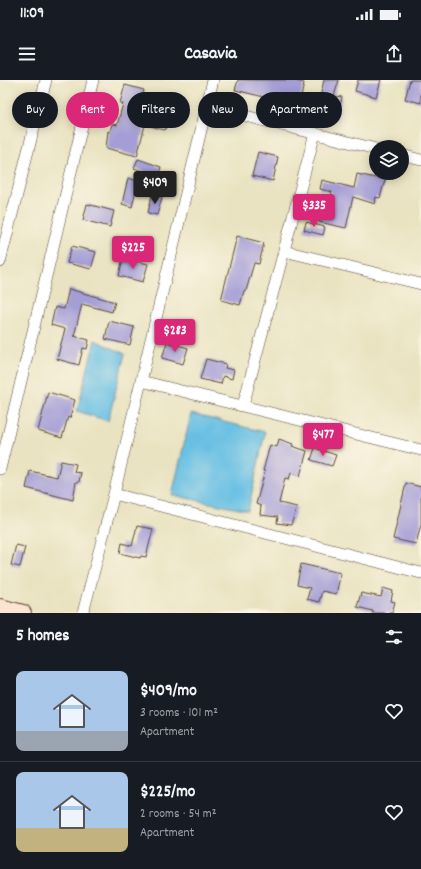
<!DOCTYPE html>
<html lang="en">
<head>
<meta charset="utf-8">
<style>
  body { margin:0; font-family:Dekko,sans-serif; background:#20242c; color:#f1f3f6; height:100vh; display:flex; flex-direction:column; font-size:15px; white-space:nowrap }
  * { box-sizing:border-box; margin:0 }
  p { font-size:13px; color:#9ea1a6 }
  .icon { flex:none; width:22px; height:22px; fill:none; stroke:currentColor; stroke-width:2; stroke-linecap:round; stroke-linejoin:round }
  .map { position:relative; height:533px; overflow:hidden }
  .details { display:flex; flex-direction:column; background:#171b24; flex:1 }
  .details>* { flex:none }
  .guide { position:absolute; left:12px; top:12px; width:397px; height:36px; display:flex; gap:8px }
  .controls { position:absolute; left:369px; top:60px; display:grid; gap:8px }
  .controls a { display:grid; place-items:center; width:40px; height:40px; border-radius:50%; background:#171b24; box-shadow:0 2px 10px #0003; font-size:20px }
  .price { position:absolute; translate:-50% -34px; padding:0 9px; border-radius:4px; background:#db2777; color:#fff; font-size:13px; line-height:26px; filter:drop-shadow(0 1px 2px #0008) }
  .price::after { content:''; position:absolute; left:50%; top:24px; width:12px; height:9px; margin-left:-6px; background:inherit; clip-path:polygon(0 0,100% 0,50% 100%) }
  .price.on { background:#222; color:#fff }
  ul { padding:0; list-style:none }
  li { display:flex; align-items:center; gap:12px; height:100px; padding:0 16px }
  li+li { border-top:1px solid #363941 }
  li span { display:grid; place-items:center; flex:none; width:112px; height:80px; border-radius:8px; color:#555 }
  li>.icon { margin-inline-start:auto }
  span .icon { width:48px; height:48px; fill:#fffc; stroke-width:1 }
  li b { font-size:17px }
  h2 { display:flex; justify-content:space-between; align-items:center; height:48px; padding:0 16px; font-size:17px }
  .tag { padding:0 14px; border-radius:18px; background:#171b24; box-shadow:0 2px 10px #0003; font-size:14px; line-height:36px }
  .tag.on { background:#db2777; color:#fff }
  .status { display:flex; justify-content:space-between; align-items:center; height:28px; padding:0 20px; background:#171b24; direction:ltr }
  .status svg { height:11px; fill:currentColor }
  header { display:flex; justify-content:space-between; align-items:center; height:52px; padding:0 16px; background:#171b24; font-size:18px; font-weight:700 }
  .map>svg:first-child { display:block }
</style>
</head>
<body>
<div class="status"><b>11:09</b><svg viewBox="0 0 49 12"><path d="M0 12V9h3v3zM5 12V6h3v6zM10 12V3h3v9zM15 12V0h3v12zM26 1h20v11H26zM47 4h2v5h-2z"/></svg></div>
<header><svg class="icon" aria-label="menu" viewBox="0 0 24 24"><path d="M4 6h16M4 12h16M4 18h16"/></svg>Casavia<svg class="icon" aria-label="share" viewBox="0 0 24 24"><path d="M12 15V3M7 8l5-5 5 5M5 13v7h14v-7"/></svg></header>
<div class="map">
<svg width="421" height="533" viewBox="0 0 421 533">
  <rect width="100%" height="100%" fill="#fcf5e5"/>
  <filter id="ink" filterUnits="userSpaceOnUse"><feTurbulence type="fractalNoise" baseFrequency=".025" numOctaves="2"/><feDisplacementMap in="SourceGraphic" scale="8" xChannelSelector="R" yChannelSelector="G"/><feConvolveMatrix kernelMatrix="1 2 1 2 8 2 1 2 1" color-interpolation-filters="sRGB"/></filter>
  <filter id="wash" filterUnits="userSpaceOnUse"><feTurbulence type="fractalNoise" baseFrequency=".012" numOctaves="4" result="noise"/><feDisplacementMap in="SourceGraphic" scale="16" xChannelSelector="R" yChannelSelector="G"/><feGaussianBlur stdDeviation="0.9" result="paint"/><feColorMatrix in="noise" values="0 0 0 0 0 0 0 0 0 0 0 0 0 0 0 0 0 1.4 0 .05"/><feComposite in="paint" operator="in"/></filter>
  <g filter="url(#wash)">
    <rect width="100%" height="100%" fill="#e9e3c1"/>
    <path fill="#67bfe4" stroke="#517481" d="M 95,260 L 125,274 L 108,341 L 77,331 Z
      M 191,334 L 265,352 L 248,431 L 172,415 Z"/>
    <g id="blocks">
      <path fill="#a49dd6" d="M 238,0 L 292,0 L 304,3 L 300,22 L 294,21 L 292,28 L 263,21 L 264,17 L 235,10 Z
        M 324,0 L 339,0 L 334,16 L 342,17 L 337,40 L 316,35 Z
        M 358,0 L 381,0 L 376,17 L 355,11 Z
        M 410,0 L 421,0 L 421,23 L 405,19 Z
        M 125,5 L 144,10 L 140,26 L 173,35 L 170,46 L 167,45 L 165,50 L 145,45 L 137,76 L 106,68 L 108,51 L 110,52 L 112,44 L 117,45 L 123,24 L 120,23 Z
        M 258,72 L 278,77 L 273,101 L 252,96 Z
        M 138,79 L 161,87 L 158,97 L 134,88 Z
        M 357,94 L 385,100 L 380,118 L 376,117 L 375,124 L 353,117 L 346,148 L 319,142 L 321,132 L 327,134 L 332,112 L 320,109 L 322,100 L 354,108 Z
        M 128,98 L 138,101 L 132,127 L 122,124 Z
        M 152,115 L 162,117 L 157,135 L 148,133 Z
        M 87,124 L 114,131 L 110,147 L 83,140 Z
        M 306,142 L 325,147 L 323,155 L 304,150 Z
        M 237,156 L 264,163 L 259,184 L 254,183 L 246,211 L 244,211 L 240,225 L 221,220 Z
        M 72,166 L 96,172 L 91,189 L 67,183 Z
        M 123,178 L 148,184 L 143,202 L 119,196 Z
        M 69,209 L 115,222 L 112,232 L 82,224 L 74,256 L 89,260 L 87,269 L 83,268 L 79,285 L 57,279 L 65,249 L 51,245 L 55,227 L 64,229 Z
        M 109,241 L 134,247 L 130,265 L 105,259 Z
        M 167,262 L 188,268 L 183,284 L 162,278 Z
        M 206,279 L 226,284 L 225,288 L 234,290 L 232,299 L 223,296 L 221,304 L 200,299 Z
        M 48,312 L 75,320 L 70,338 L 68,337 L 62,358 L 38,351 Z
        M 279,359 L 293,364 L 292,366 L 307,371 L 300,396 L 291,393 L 289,399 L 285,398 L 279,423 L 297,427 L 291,445 L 277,443 L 278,437 L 260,435 L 261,426 L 256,424 L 265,391 L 263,391 L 270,365 L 277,367 Z
        M 315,368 L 336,375 L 332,386 L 311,380 Z
        M 61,381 L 76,384 L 74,392 L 81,393 L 79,402 L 76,402 L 73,420 L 26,408 L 30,391 L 57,397 Z
        M 406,403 L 421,407 L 421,444 L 416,464 L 393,459 Z
        M 137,446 L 153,449 L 146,477 L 141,476 L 140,478 L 120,473 L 122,463 L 132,466 Z
        M 16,465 L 25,467 L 20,487 L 11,485 Z
        M 301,484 L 341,493 L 336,514 L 322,511 L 319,522 L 307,519 L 310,508 L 297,505 Z
        M 383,508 L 393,511 L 391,521 L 395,522 L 392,533 L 372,533 L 373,531 L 357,527 L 361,513 L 381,517 Z"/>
    </g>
  </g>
  <g filter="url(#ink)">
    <use href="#blocks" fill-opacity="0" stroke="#554636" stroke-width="1"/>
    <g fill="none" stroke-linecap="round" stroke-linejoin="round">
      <defs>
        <path id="street" d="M 206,26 L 376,69
          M 402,75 L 421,80
          M 284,171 L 421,204
          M 0,182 L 46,0
          M 141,301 L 421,370
          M 243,326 L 315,53
          M 0,389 L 93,0
          M 114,414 L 421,493
          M 83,533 L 114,414 L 213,0"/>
        <path id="secondary" d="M 0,527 L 23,533"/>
      </defs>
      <use href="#street" stroke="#554636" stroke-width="12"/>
      <use href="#secondary" stroke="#554636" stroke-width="18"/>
      <use href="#street" stroke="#fff" stroke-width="11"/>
      <use href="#secondary" stroke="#fde4d0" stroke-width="16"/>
    </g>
  </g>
</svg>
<div class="controls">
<a><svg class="icon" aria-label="layers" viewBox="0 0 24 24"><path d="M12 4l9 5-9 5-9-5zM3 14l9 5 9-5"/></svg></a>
</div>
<b class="price on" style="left:155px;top:125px">$409</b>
<b class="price" style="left:314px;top:148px">$335</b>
<b class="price" style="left:133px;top:190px">$225</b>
<b class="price" style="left:175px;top:273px">$283</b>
<b class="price" style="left:323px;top:377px">$477</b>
<div class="guide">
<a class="tag">Buy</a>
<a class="tag on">Rent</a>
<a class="tag">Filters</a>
<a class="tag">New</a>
<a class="tag">Apartment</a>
</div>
</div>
<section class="details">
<h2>5 homes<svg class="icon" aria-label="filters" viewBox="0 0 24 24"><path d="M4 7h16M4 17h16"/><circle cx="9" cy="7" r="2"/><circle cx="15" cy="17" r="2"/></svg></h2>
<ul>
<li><span style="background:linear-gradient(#a9c7e8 75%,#9aa5b1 0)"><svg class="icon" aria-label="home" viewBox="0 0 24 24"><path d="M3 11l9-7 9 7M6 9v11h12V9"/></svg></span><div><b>$409/mo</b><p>3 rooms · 101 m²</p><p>Apartment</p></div><svg class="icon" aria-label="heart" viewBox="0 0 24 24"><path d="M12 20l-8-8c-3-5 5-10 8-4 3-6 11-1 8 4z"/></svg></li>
<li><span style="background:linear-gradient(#a9c7e8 70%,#c2b280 0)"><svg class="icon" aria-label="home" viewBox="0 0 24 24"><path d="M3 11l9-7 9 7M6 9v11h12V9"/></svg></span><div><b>$225/mo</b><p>2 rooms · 54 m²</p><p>Apartment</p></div><svg class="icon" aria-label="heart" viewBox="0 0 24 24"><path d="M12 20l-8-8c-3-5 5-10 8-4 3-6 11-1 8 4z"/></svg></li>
</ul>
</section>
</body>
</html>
